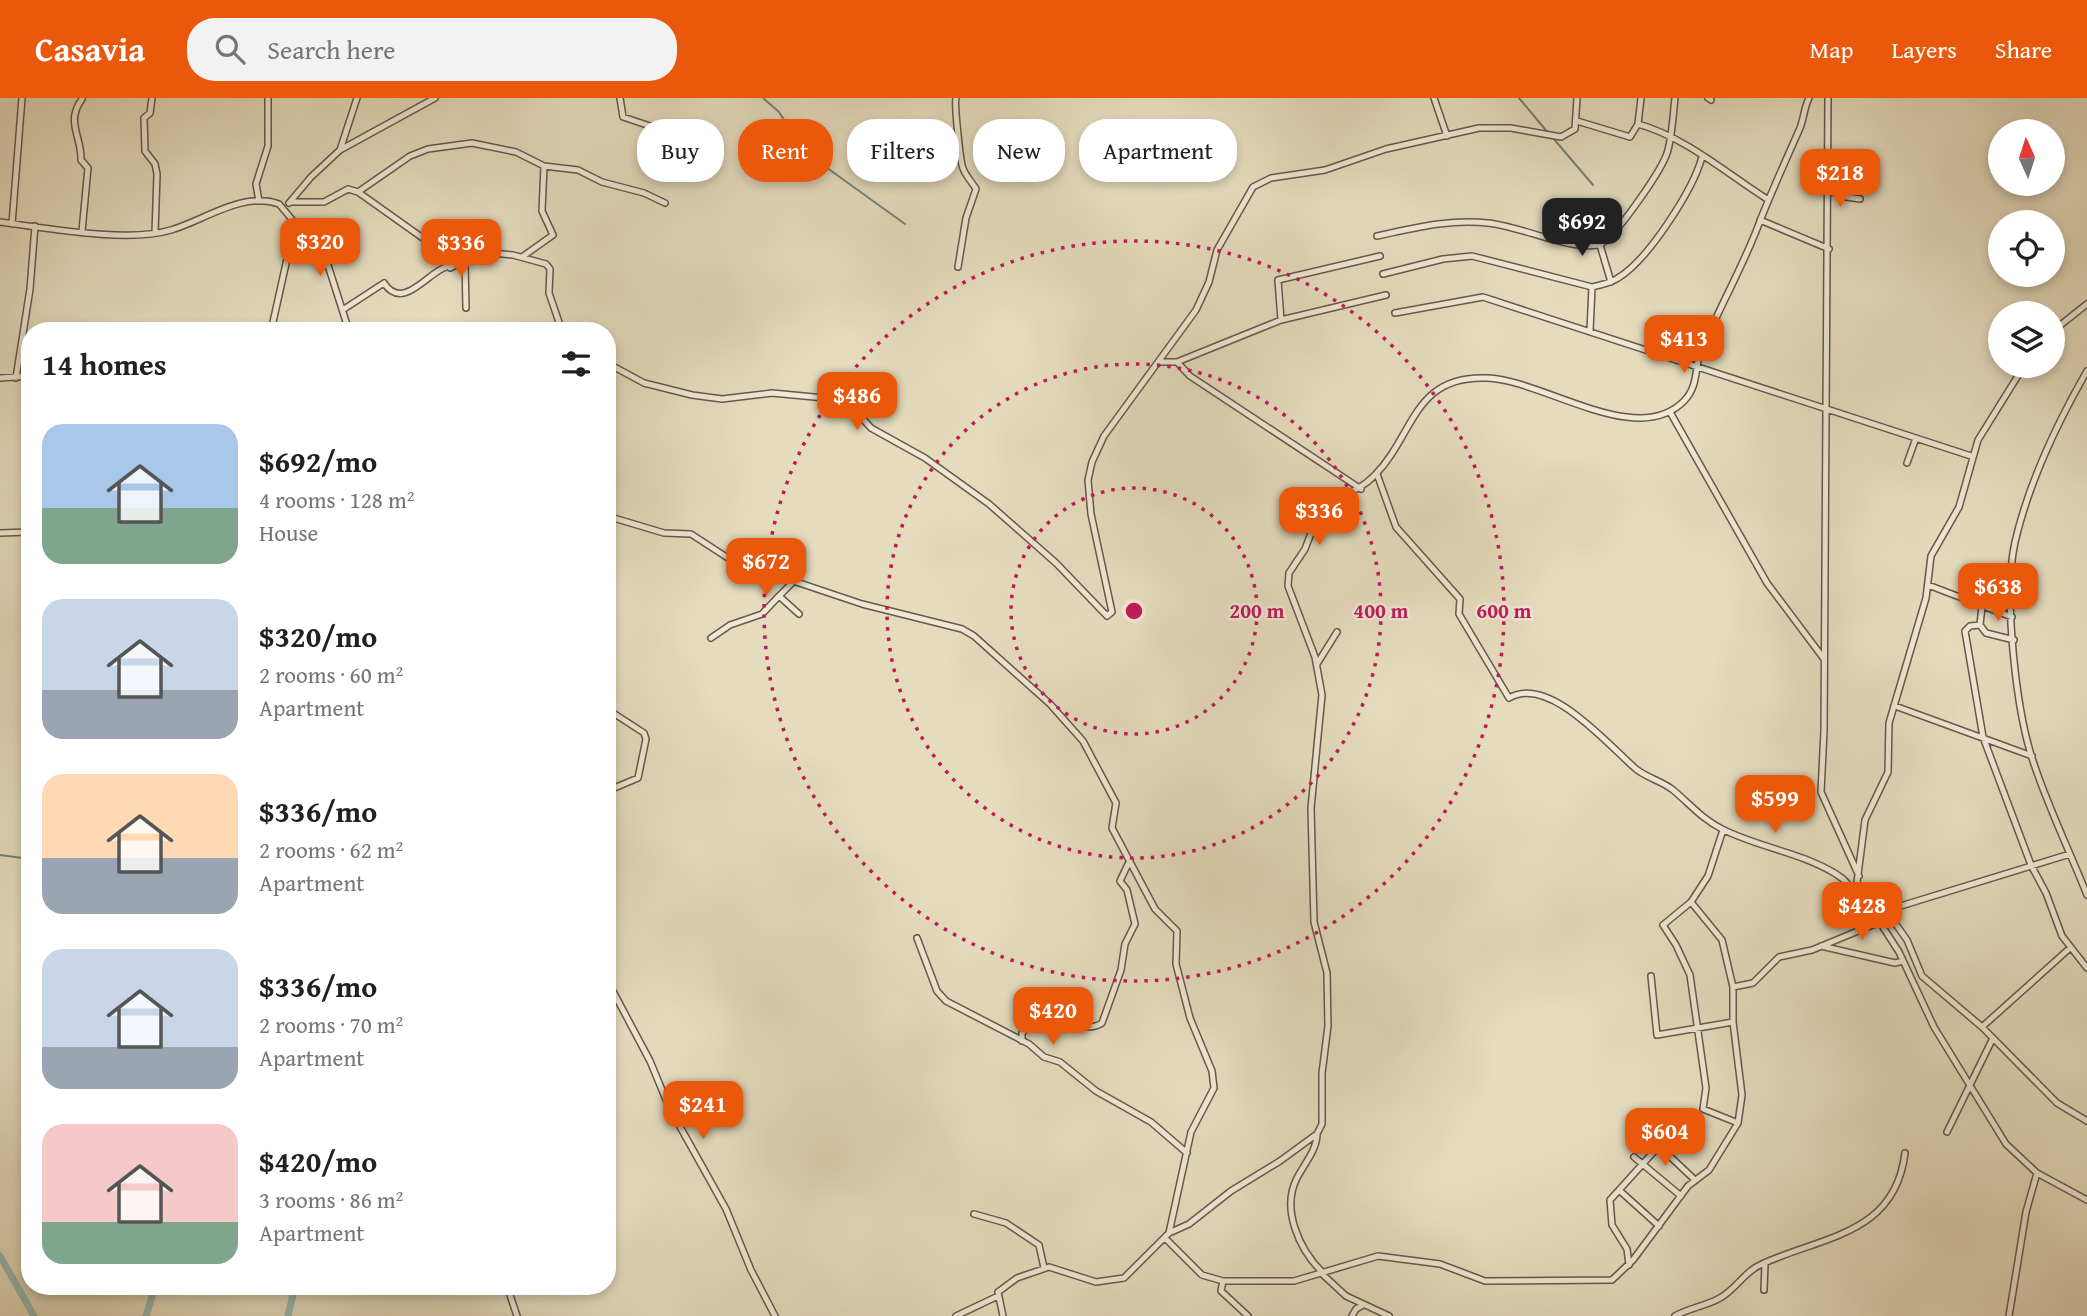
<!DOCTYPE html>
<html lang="en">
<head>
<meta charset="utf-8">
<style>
  body { margin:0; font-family:"Gentium Book Plus",serif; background:#f2f2f2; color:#202124; height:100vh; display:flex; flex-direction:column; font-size:26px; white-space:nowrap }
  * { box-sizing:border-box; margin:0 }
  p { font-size:23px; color:#757577 }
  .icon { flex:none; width:38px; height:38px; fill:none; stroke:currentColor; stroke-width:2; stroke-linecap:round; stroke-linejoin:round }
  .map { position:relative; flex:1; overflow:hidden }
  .side { position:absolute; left:21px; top:224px; width:595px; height:973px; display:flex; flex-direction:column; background:#fff; border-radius:28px; box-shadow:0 4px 10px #0003 }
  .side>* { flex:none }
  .banner { position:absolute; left:637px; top:21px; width:665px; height:63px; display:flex; gap:14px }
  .needle { width:46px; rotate:357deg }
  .tools { position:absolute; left:1988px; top:21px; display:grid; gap:14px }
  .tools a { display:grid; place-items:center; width:77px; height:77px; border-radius:50%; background:#fff; box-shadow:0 4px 10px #0003; font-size:35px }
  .price { position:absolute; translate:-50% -60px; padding:0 16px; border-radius:14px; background:#ea580c; color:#fff; font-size:23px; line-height:46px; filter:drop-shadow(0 2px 4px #0008) }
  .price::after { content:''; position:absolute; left:50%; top:42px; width:21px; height:16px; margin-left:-10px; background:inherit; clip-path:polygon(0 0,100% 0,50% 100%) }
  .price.selected { background:#222; color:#fff }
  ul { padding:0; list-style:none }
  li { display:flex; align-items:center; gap:21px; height:175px; padding:0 21px }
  li span { display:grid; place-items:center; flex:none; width:196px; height:140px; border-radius:21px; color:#555 }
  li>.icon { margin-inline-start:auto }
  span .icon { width:84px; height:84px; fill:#fffc; stroke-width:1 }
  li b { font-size:30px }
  h2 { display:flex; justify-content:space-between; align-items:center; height:84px; padding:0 21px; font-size:30px }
  .tag { padding:0 24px; border-radius:28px; background:#fff; box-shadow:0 4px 10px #0003; font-size:24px; line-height:63px }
  .tag.selected { background:#ea580c; color:#fff }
  header { display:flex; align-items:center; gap:42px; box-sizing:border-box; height:98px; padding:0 35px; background:#ea580c; color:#fff }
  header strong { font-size:33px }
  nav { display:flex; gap:38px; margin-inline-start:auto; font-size:24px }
  .search { width:490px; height:63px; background:#f2f2f2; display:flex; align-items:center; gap:18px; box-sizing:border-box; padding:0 24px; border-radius:28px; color:#757577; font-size:26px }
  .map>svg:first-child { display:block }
</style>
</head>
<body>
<header>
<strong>Casavia</strong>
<div class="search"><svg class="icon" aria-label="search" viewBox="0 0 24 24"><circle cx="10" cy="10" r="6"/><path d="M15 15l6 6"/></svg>Search here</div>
<nav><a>Map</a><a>Layers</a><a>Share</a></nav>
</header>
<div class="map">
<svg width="2087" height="1218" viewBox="0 0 2087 1218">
  <rect width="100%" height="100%" fill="#e5dcbe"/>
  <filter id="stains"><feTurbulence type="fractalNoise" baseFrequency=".00286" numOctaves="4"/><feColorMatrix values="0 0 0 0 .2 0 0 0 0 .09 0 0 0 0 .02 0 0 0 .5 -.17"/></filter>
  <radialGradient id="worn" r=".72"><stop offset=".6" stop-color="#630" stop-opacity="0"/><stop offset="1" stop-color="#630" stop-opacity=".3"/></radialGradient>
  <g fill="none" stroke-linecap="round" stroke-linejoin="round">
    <path stroke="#72827a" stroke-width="2" d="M 763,0 L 779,14 L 805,54 L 905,126
      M 1519,0 L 1549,36
      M 1553,40 L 1593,87
      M 0,757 L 30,761"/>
    <path stroke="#96bbb3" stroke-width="7" d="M 0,1158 L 34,1218
      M 146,1218 L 155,1188
      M 288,1218 L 295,1188"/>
    <defs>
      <path id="minor" d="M 152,0 L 150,15 L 144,20 L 145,53 L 155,66 L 157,76 L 155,135
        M 620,0 L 623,19 L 650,28
        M 956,0 C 954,5 960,58 962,67 C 963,75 972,84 976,91 L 966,120 L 958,169
        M 1434,0 L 1447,38
        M 1708,0 L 1711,2
        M 1828,0 L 1824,633 L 1821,694 L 1859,778
        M 82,1 C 65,24 82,39 81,62 L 88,70 L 82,133
        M 1577,23 L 1630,39 L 1638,26 C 1685,39 1726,75 1767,101
        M 1638,26 L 1641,0
        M 340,52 L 357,0
        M 1829,91 L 1840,98 L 1860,101
        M 358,94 L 434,148 L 450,170 L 478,157 L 493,155 L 513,157 L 546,166 L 550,171 L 549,195 L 562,233
        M 259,103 L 256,86 L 268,48 L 268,0
        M 290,104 L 324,104 L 348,91 L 358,94 L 410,58 L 428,51 L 472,45 L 516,54 L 544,68 L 578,72 L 602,84 L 644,95 L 665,105
        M 289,105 L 311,79 L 340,52 L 435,0
        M 1760,122 L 1829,151
        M 0,124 C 46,130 128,145 171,132 C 205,122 243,93 279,106 L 295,125 L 271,233
        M 295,125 L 325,158 L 349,233
        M 12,126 L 22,0
        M 1377,138 C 1415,130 1448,121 1488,125 C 1520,128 1568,152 1598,147 C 1613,144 1659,75 1666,58 C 1672,44 1673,16 1675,0
        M 1600,147 L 1611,184
        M 522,159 L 553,137 L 542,113 L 544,68
        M 465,164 L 466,210
        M 1383,176 L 1443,161 L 1472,158 L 1592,189 C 1601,187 1611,185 1618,180 C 1648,162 1693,92 1702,59
        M 344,211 L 384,185 C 403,214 428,174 446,169
        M 1395,215 L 1483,199 L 1971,358
        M 1281,222 L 1278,182 L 1380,158
        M 1590,233 L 1592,189
        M 2053,233 L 2087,206
        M 1160,264 L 1177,264 L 1281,222 L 1386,197
        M 1177,264 L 1190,278 L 1361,391
        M 607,265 L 644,285 L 692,297 L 722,301 L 772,295 L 846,302 L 871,330 L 925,360 L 989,406 L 1056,465 L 1107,518 L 1112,514 L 1091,416 L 1088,382 L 1092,364 L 1104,338 L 1196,212 L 1209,184 L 1217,152 L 1253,89 L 1271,80 L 1325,72 L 1386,51 L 1479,30 L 1511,30 L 1561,39 L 1575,31 L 1577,0
        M 2087,273 C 2056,327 2029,384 2015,444 C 2003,498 2016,616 2035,669 C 2050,713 2070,754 2087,797
        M 0,280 L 30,278
        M 16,280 L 30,191 L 35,128
        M 1670,314 L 1767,485 L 1824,561
        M 1907,365 L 1916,340
        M 1377,376 L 1396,429 L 1460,501 L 1459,516 L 1509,600 C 1549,576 1609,648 1636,671 C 1647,680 1662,683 1673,692 C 1690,706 1702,721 1722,731 C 1760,750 1800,754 1836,776 C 1857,789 1853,803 1871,813 L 1891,811 L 2070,756
        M 607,418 L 664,435 L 691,436 L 731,462 L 862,506 L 962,531 L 974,538 L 1050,606 L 1083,643 L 1116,705 L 1112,730 L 1155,811 L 1177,833 L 1176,866 L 1190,920 L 1212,973 L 1214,990 L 1191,1034 L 1169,1135 L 1124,1180 L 1096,1184 L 1049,1169 L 1017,1180 L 998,1194 L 1003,1218
        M 0,435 L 30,434
        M 794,483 L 779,498 L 799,516
        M 1928,487 L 2012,519
        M 1982,508 L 1980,527 L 1986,535 L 2014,542
        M 1980,527 L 1970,528 L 1965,533 L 1983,639 L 2031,767 L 2046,795 L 2062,838 L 2087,870
        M 711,540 L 730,527 L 762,516 L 779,498
        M 1317,566 L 1337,534
        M 1895,608 L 2032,658
        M 607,611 L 644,635 L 646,641 L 638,680 L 607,693
        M 1723,732 L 1708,778 L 1691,804 L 1722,842 L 1733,889
        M 1856,792 L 1865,722 L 1888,674 L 1889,625 L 1926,500 L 1931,458 L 1959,409 L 1978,342 L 2024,268
        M 1691,804 L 1663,827 L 1676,847 L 1690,877 L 1706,990 L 1703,1011 L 1738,1025
        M 1884,817 L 1895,825 L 1907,842 L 1922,878 L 1982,929 L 2057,1005 L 2087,1023
        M 1879,823 L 1899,854 L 1934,929 L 2006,1046 L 2037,1075 L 2087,1102
        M 917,840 L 937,893 L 946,903 L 1029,946 L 1044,959 L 1060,964 L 1096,993 L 1151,1024 L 1187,1055
        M 1821,848 L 1895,865 L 1903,863
        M 1651,878 L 1657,937 L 1733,924
        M 607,882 L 650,963 L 669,1009 L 726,1111 L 751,1172 L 775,1218
        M 1982,929 L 2070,850
        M 1022,943 L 1022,935 L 1035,924 C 1055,921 1087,936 1102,925 L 1121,872 L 1125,846 L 1135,826 L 1127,792 L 1120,783 L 1130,762
        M 1643,1033 L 1695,1082
        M 1947,1034 L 1993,940
        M 1317,1036 C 1317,1052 1304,1066 1297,1080 C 1281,1111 1299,1151 1322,1174
        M 1634,1059 L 1681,1098
        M 1619,1092 L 1659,1128
        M 974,1116 L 1006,1125 L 1039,1147 L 1044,1170
        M 1169,1135 L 1189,1126 L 1231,1093 L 1280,1063 L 1317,1036 L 1322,1026 L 1322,975 L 1328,928 L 1327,875 L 1314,824 L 1311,710 L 1322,597 L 1315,559 L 1288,488 L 1289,475 L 1305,451 L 1321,409 C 1340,397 1359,394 1375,377 C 1415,336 1413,277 1487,280 C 1544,282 1637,351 1684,303 C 1698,289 1695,271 1700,253 C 1704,242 1711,231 1716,220 C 1731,188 1748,156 1760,123 C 1773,90 1786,62 1800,30 C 1804,20 1804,10 1809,0
        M 1165,1140 L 1202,1177 L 1223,1183 L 1294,1183 L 1378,1158 L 1440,1166 L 1485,1183 L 1612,1182 L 1633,1162 L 1688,1088 L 1709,1072 L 1738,1025 L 1742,997 L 1733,924 L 1733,889 L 1753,885 L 1779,859 L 1812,852 L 1875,826 L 1887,812
        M 1629,1167 L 1627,1151 L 1612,1127 L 1610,1102 L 1659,1048
        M 1320,1174 L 1346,1198 L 1389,1218
        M 1223,1183 L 1221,1193 L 1248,1218
        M 507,1188 L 517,1218
        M 1764,1192 L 1765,1165
        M 956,1218 L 998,1198
        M 1352,1218 L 1356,1211 L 1363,1207
        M 1675,1218 C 1689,1210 1706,1208 1720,1200 C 1736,1191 1745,1173 1762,1166 C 1823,1138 1895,1137 1905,1055
        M 2009,1218 L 2026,1114 L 2037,1075"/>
    </defs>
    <use href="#minor" stroke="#66584a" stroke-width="8"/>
    <use href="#minor" stroke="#eee8d5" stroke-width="5"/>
  </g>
  <g fill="none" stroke="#c2185b" stroke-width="3.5" stroke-dasharray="3.5 7">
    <circle cx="1134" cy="513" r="123"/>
    <circle cx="1134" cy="513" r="247"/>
    <circle cx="1134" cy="513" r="370"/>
  </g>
  <circle cx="1134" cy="513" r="10" fill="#c2185b" stroke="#eee8d5" stroke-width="3.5"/>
  <g font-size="21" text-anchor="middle" font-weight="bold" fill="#c2185b" stroke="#eee8d5" stroke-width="5" stroke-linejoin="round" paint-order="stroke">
    <text x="1257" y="520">200 m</text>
    <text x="1381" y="520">400 m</text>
    <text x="1504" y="520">600 m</text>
  </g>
  <rect width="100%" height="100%" filter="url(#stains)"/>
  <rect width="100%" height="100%" fill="url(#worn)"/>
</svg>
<div class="tools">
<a><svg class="needle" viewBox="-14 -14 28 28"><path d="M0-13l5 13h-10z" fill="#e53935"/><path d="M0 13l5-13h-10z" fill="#757577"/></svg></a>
<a><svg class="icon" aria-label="locate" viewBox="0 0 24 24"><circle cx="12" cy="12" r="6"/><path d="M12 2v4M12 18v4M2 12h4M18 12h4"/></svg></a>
<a><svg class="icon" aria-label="layers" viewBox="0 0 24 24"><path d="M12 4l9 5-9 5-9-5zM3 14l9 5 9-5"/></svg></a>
</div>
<b class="price" style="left:1840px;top:111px">$218</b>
<b class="price selected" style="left:1582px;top:160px">$692</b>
<b class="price" style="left:320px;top:180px">$320</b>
<b class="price" style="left:461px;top:181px">$336</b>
<b class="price" style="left:1684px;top:277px">$413</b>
<b class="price" style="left:857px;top:334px">$486</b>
<b class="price" style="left:1319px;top:449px">$336</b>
<b class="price" style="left:766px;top:500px">$672</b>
<b class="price" style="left:1998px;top:525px">$638</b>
<b class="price" style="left:1775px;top:737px">$599</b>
<b class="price" style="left:1862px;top:844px">$428</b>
<b class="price" style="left:1053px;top:949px">$420</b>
<b class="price" style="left:703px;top:1043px">$241</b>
<b class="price" style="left:1665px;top:1070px">$604</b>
<div class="banner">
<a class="tag">Buy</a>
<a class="tag selected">Rent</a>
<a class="tag">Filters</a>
<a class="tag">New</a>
<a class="tag">Apartment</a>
</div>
<section class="side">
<h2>14 homes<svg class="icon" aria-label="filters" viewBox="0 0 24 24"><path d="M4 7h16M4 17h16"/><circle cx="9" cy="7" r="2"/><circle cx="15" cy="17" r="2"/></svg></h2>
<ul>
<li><span style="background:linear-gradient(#a9c7e8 60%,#7fa58c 0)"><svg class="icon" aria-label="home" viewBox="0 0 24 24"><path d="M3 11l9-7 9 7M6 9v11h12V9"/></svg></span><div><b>$692/mo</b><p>4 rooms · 128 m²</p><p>House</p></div></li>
<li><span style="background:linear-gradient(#c9d6e8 65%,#9aa5b1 0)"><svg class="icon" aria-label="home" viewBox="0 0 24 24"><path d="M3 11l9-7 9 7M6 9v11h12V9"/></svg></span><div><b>$320/mo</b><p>2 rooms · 60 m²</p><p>Apartment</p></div></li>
<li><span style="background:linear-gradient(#ffd9b3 60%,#9aa5b1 0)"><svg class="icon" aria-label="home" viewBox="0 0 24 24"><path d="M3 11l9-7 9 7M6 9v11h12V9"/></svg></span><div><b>$336/mo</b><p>2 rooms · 62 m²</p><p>Apartment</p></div></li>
<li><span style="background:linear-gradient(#c9d6e8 70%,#9aa5b1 0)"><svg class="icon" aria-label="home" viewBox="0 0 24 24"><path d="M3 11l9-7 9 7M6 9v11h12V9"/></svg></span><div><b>$336/mo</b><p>2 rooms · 70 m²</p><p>Apartment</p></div></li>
<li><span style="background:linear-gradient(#f6c9c9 70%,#7fa58c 0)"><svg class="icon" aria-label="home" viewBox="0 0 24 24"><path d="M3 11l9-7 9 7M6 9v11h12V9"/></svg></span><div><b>$420/mo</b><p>3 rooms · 86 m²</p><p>Apartment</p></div></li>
</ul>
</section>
</div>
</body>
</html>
